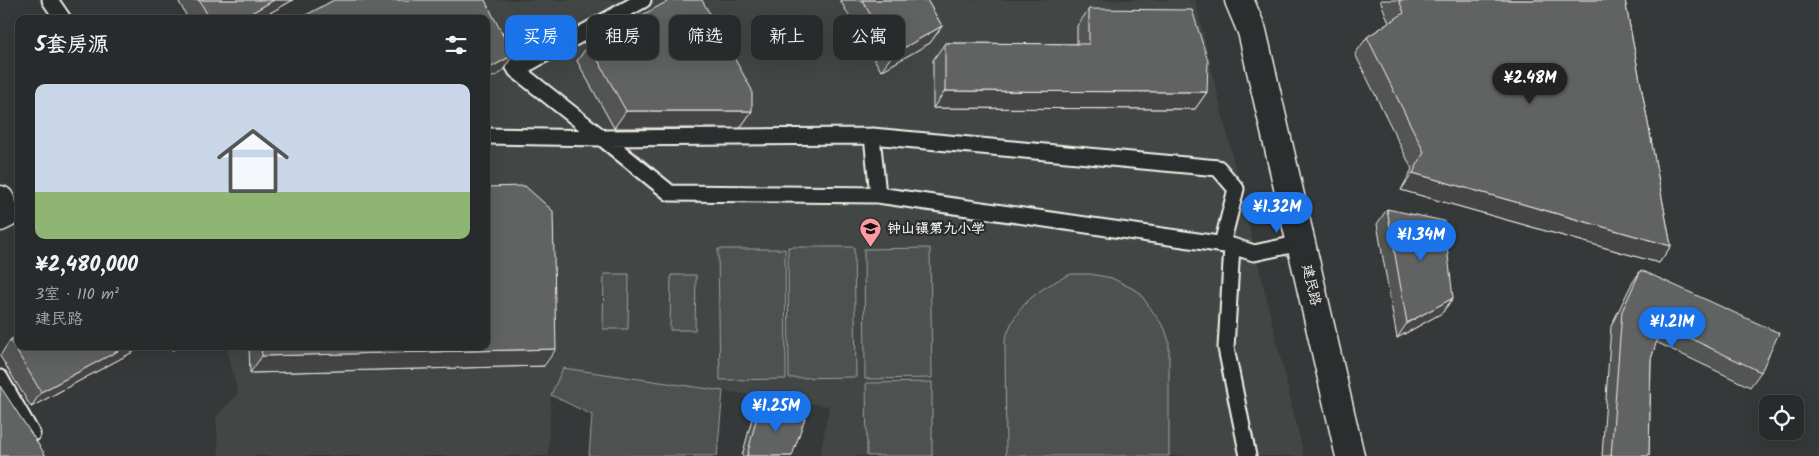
<!DOCTYPE html>
<html lang="zh">
<head>
<meta charset="utf-8">
<style>
  body { margin:0; font-family:Kalam,"LXGW WenKai TC",sans-serif; background:#303333; color:#f1f3f6; height:100vh; display:flex; flex-direction:column; font-size:19px; white-space:nowrap }
  * { box-sizing:border-box; margin:0 }
  p { font-size:16px; color:#a5a7a9 }
  .icon { flex:none; width:28px; height:28px; fill:none; stroke:currentColor; stroke-width:2; stroke-linecap:round; stroke-linejoin:round }
  .map { position:relative; flex:1; overflow:hidden }
  .panel { position:absolute; left:15px; top:15px; width:475px; height:335px; display:flex; flex-direction:column; background:#282b2b; border-radius:10px; box-shadow:0 5px 20px #0002,0 0 0 1px #444747 }
  .panel>* { flex:none }
  .top-card { position:absolute; left:505px; top:15px; width:475px; height:45px; display:flex; gap:10px }
  .fabs { position:absolute; left:1759px; top:395px; display:grid; gap:10px }
  .fabs a { display:grid; place-items:center; width:45px; height:45px; border-radius:10px; background:#282b2b; box-shadow:0 5px 20px #0002,0 0 0 1px #444747; font-size:25px }
  .price { position:absolute; translate:-50% -42px; padding:0 11px; border-radius:18px; background:#1a73e8; color:#fff; font-size:16px; line-height:32px; filter:drop-shadow(0 1px 2px #0008) }
  .price::after { content:''; position:absolute; left:50%; top:30px; width:15px; height:11px; margin-left:-8px; background:inherit; clip-path:polygon(0 0,100% 0,50% 100%) }
  .price.active { background:#222; color:#fff }
  ul { padding:0; list-style:none }
  li { display:grid; align-content:center; gap:10px; height:265px; padding:0 20px }
  li span { display:grid; place-items:center; height:155px; border-radius:10px; color:#555 }
  li>.icon { margin-inline-start:auto }
  span .icon { width:90px; height:90px; fill:#fffc; stroke-width:1 }
  li b { font-size:21px }
  h2 { display:flex; justify-content:space-between; align-items:center; height:60px; padding:0 20px; font-size:21px }
  .pill { padding:0 18px; border-radius:10px; background:#282b2b; box-shadow:0 5px 20px #0002,0 0 0 1px #444747; font-size:18px; line-height:45px }
  .pill.active { background:#1a73e8; color:#fff }
  .map>svg:first-child { display:block }
</style>
</head>
<body>
<div class="map">
<svg width="1819" height="456" viewBox="0 0 1819 456">
  <rect width="100%" height="100%" fill="#363939"/>
  <filter id="ink" filterUnits="userSpaceOnUse"><feTurbulence type="fractalNoise" baseFrequency=".02" numOctaves="2"/><feDisplacementMap in="SourceGraphic" scale="10" xChannelSelector="R" yChannelSelector="G"/><feConvolveMatrix kernelMatrix="1 2 1 2 8 2 1 2 1" color-interpolation-filters="sRGB"/></filter>
  <g filter="url(#ink)">
    <path fill="#434645" d="M 330,0 L 1195,0 L 1304,456 L 820,456 L 829,406 L 564,368 L 551,395 L 548,456 L 219,456 L 216,417 L 238,393 L 226,346 L 486,346 L 486,19 L 295,19 Z"/>
    <path fill="#4e514f" stroke="#a1a19c" d="M 788,247 L 854,247 L 856,377 L 789,378 Z
      M 930,248 L 932,378 L 865,379 L 864,249 Z
      M 718,249 L 785,249 L 786,379 L 720,380 Z
      M 604,274 L 629,274 L 628,329 L 603,329 Z
      M 1071,274 L 1090,274 L 1112,278 L 1139,292 L 1165,329 L 1169,342 L 1169,456 L 1006,456 L 1005,340 C 1016,304 1038,289 1071,274 Z
      M 671,275 L 696,275 L 695,330 L 670,330 Z
      M 563,368 L 723,391 L 717,456 L 589,456 L 592,415 L 551,395 Z
      M 932,382 L 932,456 L 867,456 L 866,383 Z"/>
    <g fill="none" stroke-linecap="round" stroke-linejoin="round">
      <defs>
        <path id="service" d="M 50,0 L 63,19
          M 500,42 L 516,70 L 602,138 L 872,136 L 1218,168 L 1236,189 L 1222,244
          M 516,70 L 643,0
          M 486,136 L 602,138 L 670,193 L 878,195 L 1232,246 L 1226,348 L 1248,456
          M 872,136 L 878,195
          M 1232,246 L 1254,253 L 1301,243
          M 0,378 L 32,434"/>
        <path id="minor" d="M 0,200 L 6,214 L 0,217"/>
        <path id="tertiary" d="M 1239,0 L 1252,31 L 1350,456"/>
      </defs>
      <use href="#service" stroke="#f4f1e8" stroke-width="19"/>
      <use href="#minor" stroke="#f4f1e8" stroke-width="31"/>
      <use href="#tertiary" stroke="#f4f1e8" stroke-width="31"/>
      <use href="#service" stroke="#2a2d2e" stroke-width="15"/>
      <use href="#minor" stroke="#2a2d2e" stroke-width="28"/>
      <use href="#tertiary" stroke="#2a2d2e" stroke-width="28"/>
    </g>
    <path fill="#535554" stroke="#f4f1e8" d="M 178,0 L 293,0 L 259,19 L 188,19 Z
      M 840,0 L 927,0 L 942,26 L 930,43 L 881,71 Z
      M 1380,0 L 1625,0 L 1671,246 L 1659,263 L 1401,190 L 1412,169 L 1355,54 L 1367,37 L 1389,23 Z
      M 1089,9 L 1207,92 L 1195,109 L 933,108 L 933,60 L 945,43 L 1077,44 L 1077,26 Z
      M 589,44 L 752,111 L 740,128 L 614,128 L 577,61 Z
      M 1387,209 L 1453,298 L 1442,313 L 1397,338 L 1377,224 Z
      M 1641,270 L 1761,372 L 1750,387 L 1656,342 L 1651,359 L 1649,456 L 1602,456 L 1611,326 L 1631,285 Z
      M 10,340 L 144,346 L 31,407 L 0,356 Z
      M 171,346 L 180,346 L 172,350 Z
      M 249,346 L 486,346 L 544,366 L 250,373 Z
      M 759,408 L 792,456 L 742,456 L 752,419 Z"/>
    <path fill="#444545" stroke="#f4f1e8" d="M 274,0 L 293,0 L 259,19 L 241,19 Z
      M 942,26 L 930,43 L 881,71 L 893,54 Z
      M 513,55 L 501,73 L 486,80 L 486,70 Z
      M 945,91 L 1207,92 L 1195,109 L 933,108 Z
      M 626,111 L 752,111 L 740,128 L 614,128 Z
      M 1413,173 L 1671,246 L 1659,263 L 1401,190 Z
      M 1453,298 L 1442,313 L 1397,338 L 1407,323 Z
      M 127,346 L 144,346 L 31,407 L 41,392 Z
      M 175,346 L 180,346 L 172,350 Z
      M 556,349 L 544,366 L 250,373 L 262,356 Z"/>
    <path fill="#616362" stroke="#f4f1e8" d="M 199,0 L 274,0 L 241,19 L 210,19 Z
      M 334,0 L 485,0 L 513,55 L 486,70 L 486,19 L 299,19 Z
      M 670,0 L 702,0 L 752,90 L 752,111 L 626,111 L 589,44 Z
      M 862,0 L 927,0 L 942,26 L 893,54 Z
      M 1399,0 L 1625,0 L 1671,246 L 1413,173 L 1424,152 L 1367,37 L 1404,13 Z
      M 1089,9 L 1192,10 L 1208,61 L 1207,92 L 945,91 L 945,43 L 1089,44 Z
      M 525,186 L 553,211 L 556,349 L 262,356 L 261,346 L 486,346 L 486,187 Z
      M 1387,209 L 1444,221 L 1453,298 L 1407,323 Z
      M 1641,270 L 1779,333 L 1761,372 L 1662,325 L 1651,359 L 1649,456 L 1611,456 L 1622,311 Z
      M 19,335 L 19,346 L 127,346 L 41,392 L 10,340 Z
      M 0,386 L 46,456 L 0,456 Z
      M 759,408 L 806,415 L 792,456 L 747,456 Z"/>
  </g>
  <defs>
    <symbol id="school-pin" viewBox="-11 -11 22 30"><path d="M0 17L-7.5 6A9.5 9.5 0 1 1 7.5 6Z" fill="#ff9aa2" stroke="#2a2d2e"/><path d="M0-5L7-2L0 1L-7-2ZM-4 1L0 2.5L4 1V4Q0 6-4 4Z" fill="#111"/></symbol>
  </defs>
  <g fill-rule="evenodd">
    <use href="#school-pin" x="858" y="216" width="25" height="34"/>
  </g>
  <g text-anchor="middle" dominant-baseline="central" stroke-width="4.5" stroke-linejoin="round" paint-order="stroke">
    <g font-size="14" font-weight="bold" fill="#f4f1e8" stroke="#2a2d2e" text-anchor="start">
      <text x="887" y="229">钟山镇第九小学</text>
    </g>
    <g font-size="14" fill="#f4f1e8" stroke="#2a2d2e">
      <text transform="translate(1311 285) rotate(77)">建民路</text>
    </g>
  </g>
</svg>
<div class="fabs">
<a><svg class="icon" aria-label="locate" viewBox="0 0 24 24"><circle cx="12" cy="12" r="6"/><path d="M12 2v4M12 18v4M2 12h4M18 12h4"/></svg></a>
</div>
<b class="price active" style="left:1530px;top:105px">¥2.48M</b>
<b class="price" style="left:1277px;top:234px">¥1.32M</b>
<b class="price" style="left:1421px;top:262px">¥1.34M</b>
<b class="price" style="left:1672px;top:349px">¥1.21M</b>
<b class="price" style="left:776px;top:433px">¥1.25M</b>
<div class="top-card">
<a class="pill active">买房</a>
<a class="pill">租房</a>
<a class="pill">筛选</a>
<a class="pill">新上</a>
<a class="pill">公寓</a>
</div>
<section class="panel">
<h2>5套房源<svg class="icon" aria-label="filters" viewBox="0 0 24 24"><path d="M4 7h16M4 17h16"/><circle cx="9" cy="7" r="2"/><circle cx="15" cy="17" r="2"/></svg></h2>
<ul>
<li><span style="background:linear-gradient(#c9d6e8 70%,#8fb573 0)"><svg class="icon" aria-label="home" viewBox="0 0 24 24"><path d="M3 11l9-7 9 7M6 9v11h12V9"/></svg></span><div><b>¥2,480,000</b><p>3室 · 110 m²</p><p>建民路</p></div></li>
</ul>
</section>
</div>
</body>
</html>
